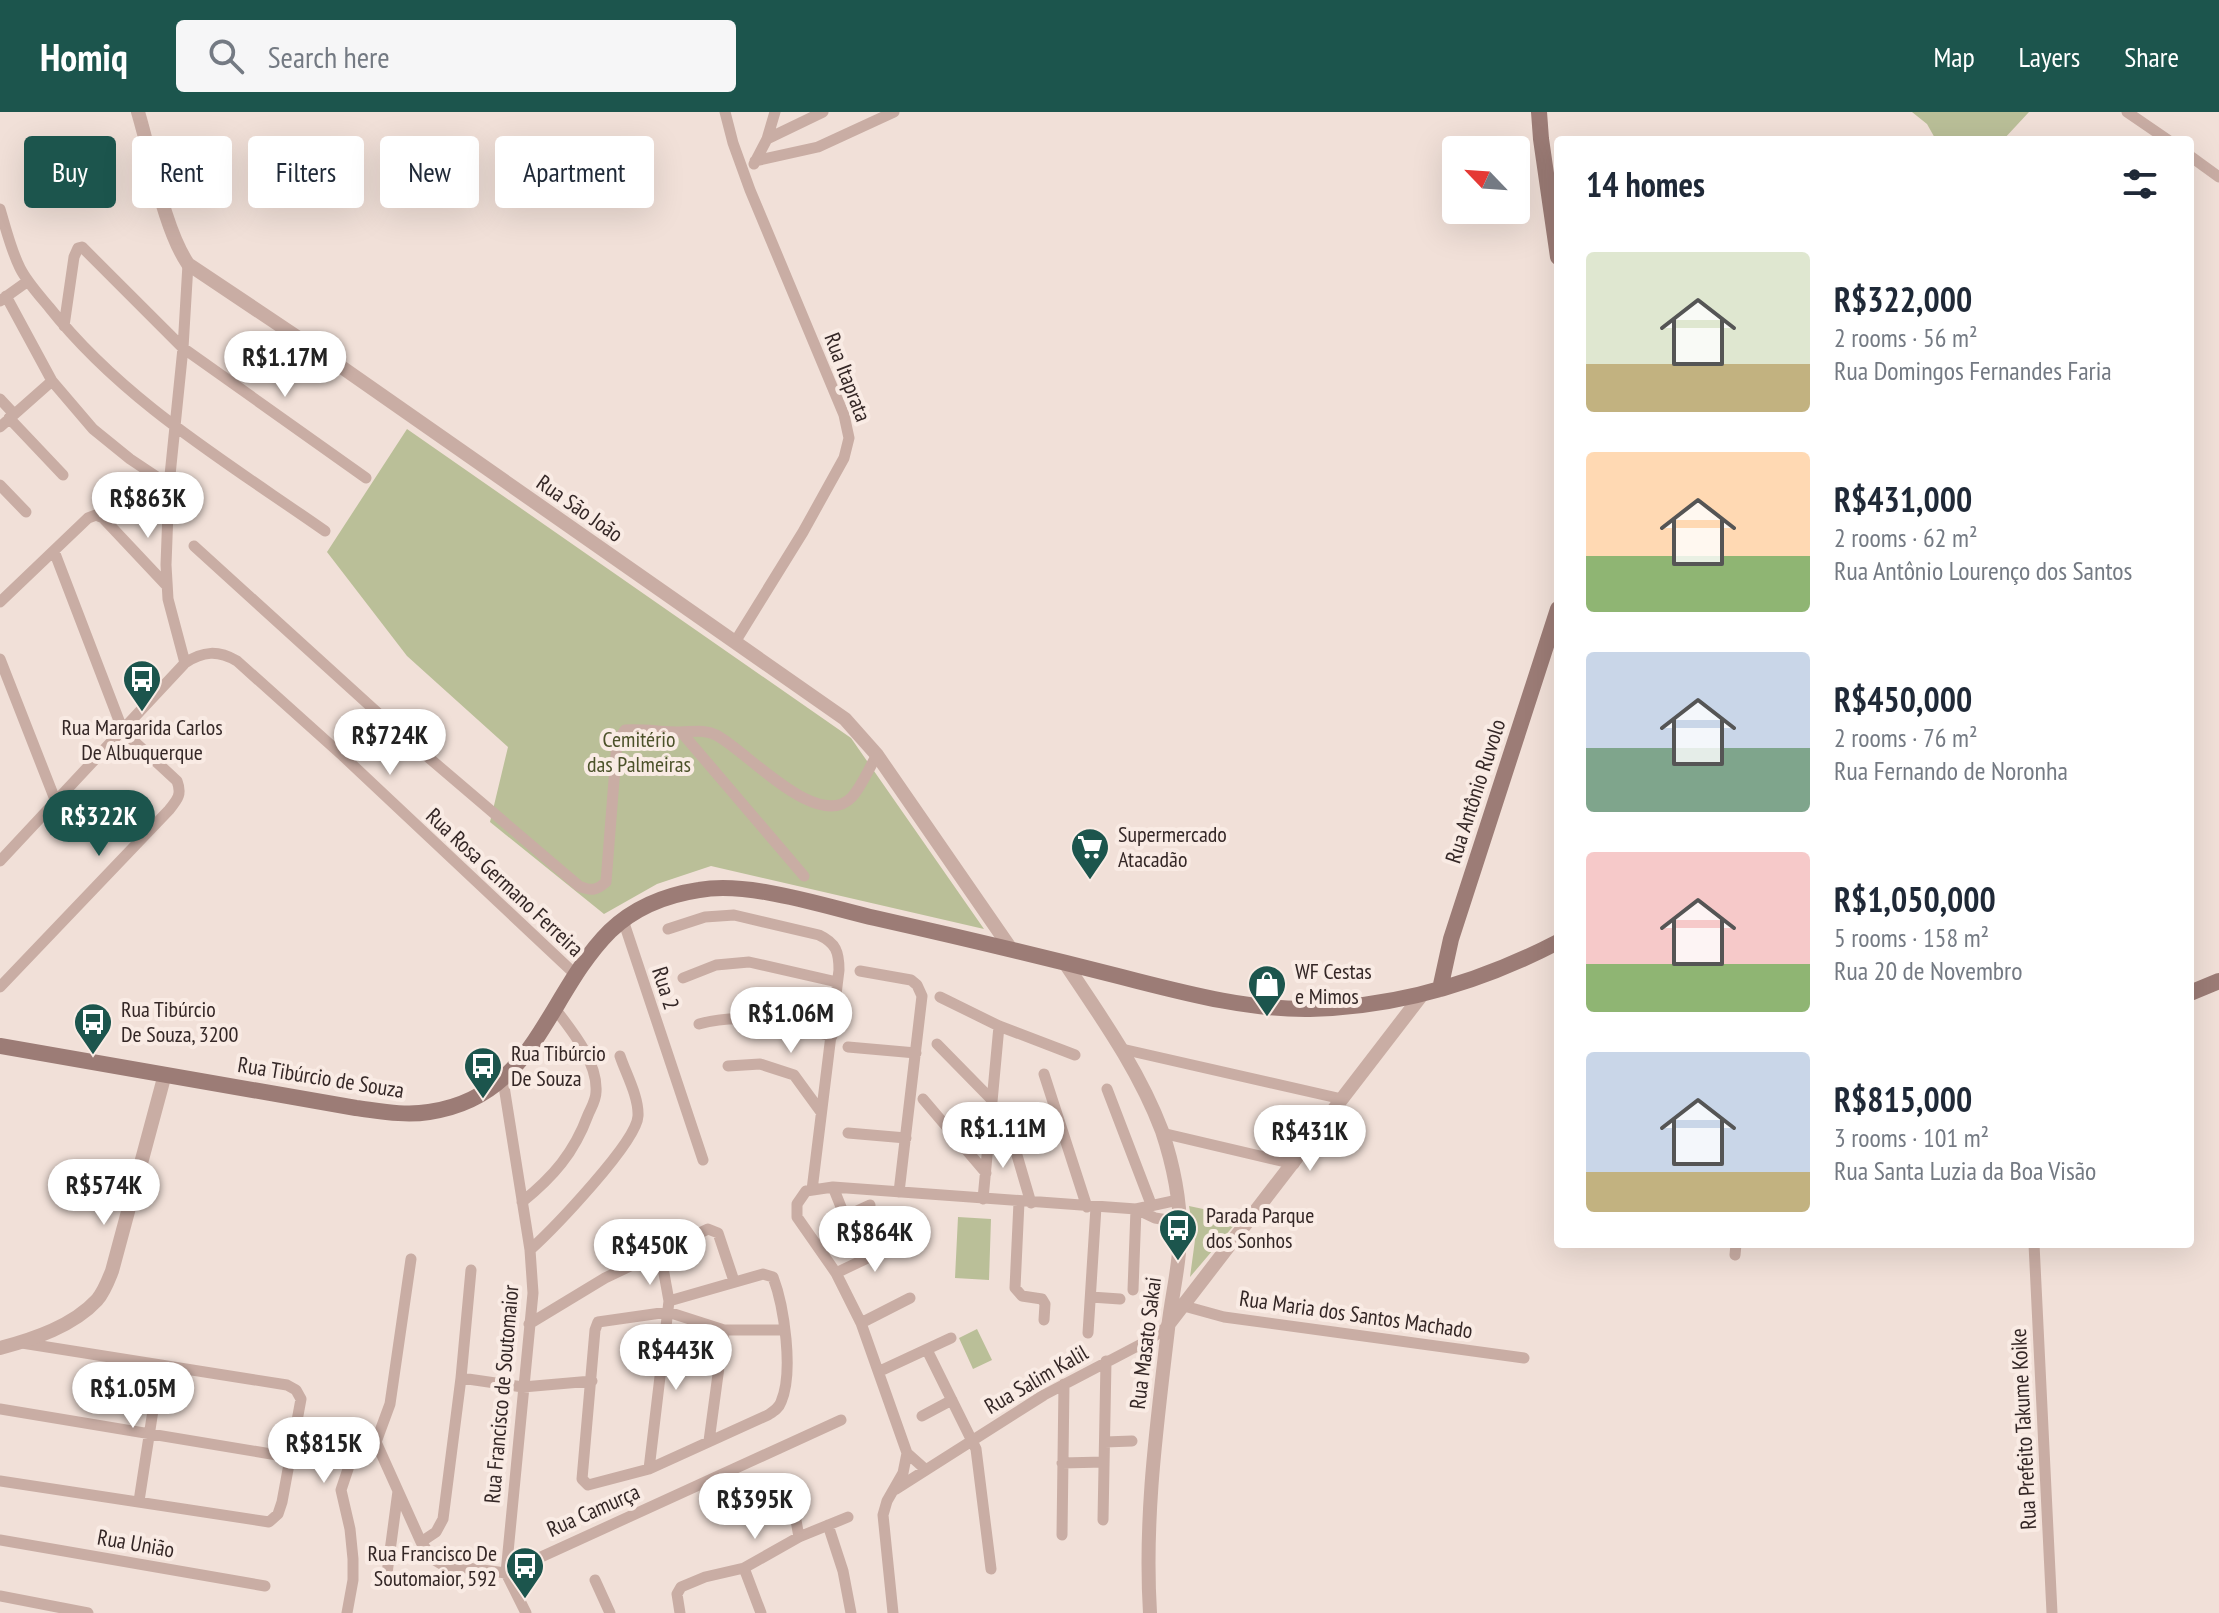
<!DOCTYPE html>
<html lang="en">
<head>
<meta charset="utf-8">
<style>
  body { margin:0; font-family:"PT Sans Narrow",sans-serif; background:#f6f6f7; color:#1f2937; height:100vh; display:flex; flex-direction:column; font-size:30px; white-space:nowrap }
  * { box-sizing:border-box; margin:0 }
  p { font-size:26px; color:#747a83 }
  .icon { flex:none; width:44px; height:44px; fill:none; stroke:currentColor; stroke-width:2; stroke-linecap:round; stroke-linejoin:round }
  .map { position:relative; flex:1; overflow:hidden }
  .sheet { position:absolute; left:1554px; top:24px; width:640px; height:1112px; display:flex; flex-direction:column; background:#fff; border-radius:8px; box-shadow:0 8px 32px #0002 }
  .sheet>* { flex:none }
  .top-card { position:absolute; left:24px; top:24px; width:760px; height:72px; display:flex; gap:16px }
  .needle { width:52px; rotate:295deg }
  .controls { position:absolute; left:1442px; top:24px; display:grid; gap:16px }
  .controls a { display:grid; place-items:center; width:88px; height:88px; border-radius:8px; background:#fff; box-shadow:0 8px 32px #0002; font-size:40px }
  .price { position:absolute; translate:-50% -68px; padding:0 18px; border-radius:28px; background:#fff; color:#222; font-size:26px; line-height:52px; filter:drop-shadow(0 2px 4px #0008) }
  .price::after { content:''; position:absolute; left:50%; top:48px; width:24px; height:18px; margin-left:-12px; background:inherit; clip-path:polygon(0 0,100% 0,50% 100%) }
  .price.on { background:#1c554d; color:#fff }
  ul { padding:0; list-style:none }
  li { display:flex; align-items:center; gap:24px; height:200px; padding:0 32px }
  li span { display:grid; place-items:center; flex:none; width:224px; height:160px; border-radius:8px; color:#555 }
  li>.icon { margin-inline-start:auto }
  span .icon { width:96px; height:96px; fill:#fffc; stroke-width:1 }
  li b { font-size:34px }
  h2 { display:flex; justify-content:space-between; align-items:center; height:96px; padding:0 32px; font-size:34px }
  .tag { padding:0 28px; border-radius:8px; background:#fff; box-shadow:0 8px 32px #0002; font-size:28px; line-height:72px }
  .tag.on { background:#1c554d; color:#fff }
  header { display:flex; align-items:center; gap:48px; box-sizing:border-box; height:112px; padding:0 40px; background:#1c554d; color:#fff }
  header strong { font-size:38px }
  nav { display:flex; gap:44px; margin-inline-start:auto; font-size:28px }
  .search { width:560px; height:72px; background:#f6f6f7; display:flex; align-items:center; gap:20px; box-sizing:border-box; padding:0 28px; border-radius:8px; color:#747a83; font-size:30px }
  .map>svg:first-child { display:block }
</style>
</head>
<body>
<header>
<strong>Homiq</strong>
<div class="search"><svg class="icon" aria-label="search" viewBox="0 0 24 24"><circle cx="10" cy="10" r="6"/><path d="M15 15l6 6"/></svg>Search here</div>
<nav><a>Map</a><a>Layers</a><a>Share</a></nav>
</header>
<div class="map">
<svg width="2219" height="1501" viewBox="0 0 2219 1501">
  <rect width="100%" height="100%" fill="#f1e0d8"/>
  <path fill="#babf98" d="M 1912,0 L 2029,0 L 2003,28 L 1936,28 L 1927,12 Z
    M 407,317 L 851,626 L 984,817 L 711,754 L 657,772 L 604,802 L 490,710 L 508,635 L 407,544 L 327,440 Z
    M 1189,1094 L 1241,1105 L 1190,1165 L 1195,1128 Z
    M 958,1105 L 991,1107 L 989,1168 L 955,1166 Z
    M 977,1217 L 992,1248 L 973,1257 L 959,1226 Z"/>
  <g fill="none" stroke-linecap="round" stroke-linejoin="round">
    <path stroke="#c9ada4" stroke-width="11" d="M 725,0 L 733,31 L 750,78 L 844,303 L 849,326 L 844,346 L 803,420 L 735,530
      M 2127,0 L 2168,28
      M 767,27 L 775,0
      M 2190,44 L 2219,65
      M 755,49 L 818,35 L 894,0
      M 754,52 L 767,27 L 823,0
      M 0,97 C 6,117 11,138 20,156 C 27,170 39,183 49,195 C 123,289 228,351 325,419
      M 6,184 L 52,269
      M 0,189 L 28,169
      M 64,214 L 74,145 L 78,136 L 82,135 L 183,236 L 366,366
      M 0,287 L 14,302
      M 9,306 L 63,363
      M 0,315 L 52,269 L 93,317 L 130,347 L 169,373
      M 0,373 L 26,400
      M 194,434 L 401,622 L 579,774 C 591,779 596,779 606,770 L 617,630 L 625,618 C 644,617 662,620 680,620 C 693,620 704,617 716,623 C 746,638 818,721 852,685 C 862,674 869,656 877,643
      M 0,490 L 88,406 L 96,403 L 103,406 L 167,474
      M 0,547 L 56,690
      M 185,551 L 168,487 L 166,453 L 169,373 L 183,236 L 188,152
      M 682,621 L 804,764
      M 0,749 L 185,551 C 203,539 218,538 237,549 L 343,644 L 577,864
      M 623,808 L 703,1048
      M 668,817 L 705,805 L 734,803 L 819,823 C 836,831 839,840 839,858 L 812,1078
      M 860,859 L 911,868 L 917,873 L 922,884 L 899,1080
      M 683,866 L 716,853 L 749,850 L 837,870
      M 0,875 L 169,698 C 178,687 182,682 177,669 L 123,619 L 54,439
      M 940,885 L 999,914 L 1075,943
      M 699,912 C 747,899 785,913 832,924
      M 937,932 L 990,986
      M 848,935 L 916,941
      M 1122,937 L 1342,987
      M 728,954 L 760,952 L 794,963 L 821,1000
      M 1044,962 L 1087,1095
      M 503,968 L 530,1138 L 533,1181 L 506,1461 L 526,1501
      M 1107,977 L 1151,1092
      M 923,987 L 986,1061
      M 1009,1016 L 1031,1091
      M 848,1021 L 906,1026
      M 1162,1021 L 1294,1052
      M 833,1075 L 845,1105
      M 983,1087 L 999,914
      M 522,1090 C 553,1065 574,1041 588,1003 C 591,996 596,988 596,980 C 598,951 573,920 556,898
      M 1019,1090 L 1015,1176 L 1022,1184 L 1042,1187 L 1045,1192 L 1044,1208
      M 1136,1097 L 1155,1106 L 1180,1110
      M 827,1113 L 870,1093
      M 2034,1132 L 2052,1501
      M 530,1138 C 553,1117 637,1030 638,1004 C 639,985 626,962 620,944
      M 1735,1143 L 1736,1132
      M 836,1161 L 899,1131
      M 1133,1178 L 1136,1097
      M 1091,1185 L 1120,1187
      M 669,1189 L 763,1162 L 773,1165 C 784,1194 794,1260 781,1290 C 779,1296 774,1299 768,1303 L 649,1357 L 588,1373 L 582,1367 L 595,1218 L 598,1210 L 668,1200 L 724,1218 L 784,1218
      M 1184,1194 L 1224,1205 L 1524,1246
      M 861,1211 L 910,1186
      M 529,1212 L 605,1166 L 708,1117 L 718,1121 L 734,1169
      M 1088,1221 L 1096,1095
      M 927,1238 L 976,1337 L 991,1457
      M 880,1259 L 951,1226
      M 461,1266 L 471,1158
      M 0,1297 L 289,1345
      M 922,1304 L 952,1288
      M 709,1329 L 724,1218
      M 376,1330 L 390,1292 L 411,1147
      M 1105,1330 L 1132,1329
      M 1062,1351 L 1104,1350
      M 649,1357 L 669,1189 L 663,1156 L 652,1144
      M 925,1357 L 907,1341 L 861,1211 L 836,1161 L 797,1105 L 797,1092 L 806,1079 L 833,1075 L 1136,1097 L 1178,1088
      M 0,1369 L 269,1410 L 278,1402 L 282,1390 L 301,1287 L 296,1278 L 287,1273 L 22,1231
      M 896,1377 L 1044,1283 L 1149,1228 L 1168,1214
      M 791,1381 L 799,1425
      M 139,1389 L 160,1253
      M 1103,1408 L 1106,1249
      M 828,1413 L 843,1459 L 851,1501
      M 1062,1423 L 1064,1272
      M 0,1428 L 265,1474
      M 421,1430 L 436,1420 L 443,1407 L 461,1266 L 523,1275 L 592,1269
      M 744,1456 L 761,1501
      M 595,1468 L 610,1501
      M 386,1469 L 398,1379
      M 0,1484 L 88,1501
      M 347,1501 L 353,1468 L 353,1447 L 350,1417 L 341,1378 L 355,1336 L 358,1329 L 365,1326 L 376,1330 L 421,1430 L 433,1447 L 443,1453 L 506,1461 L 841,1308
      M 680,1501 L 677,1482 L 681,1475 L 705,1465 L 744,1456 L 799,1425 L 848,1405
      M 893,1501 L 883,1403 L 887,1389 L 903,1361 L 907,1341"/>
    <path stroke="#c9ada4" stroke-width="14" d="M 138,0 C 151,43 164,117 188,152 L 330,247 L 845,607 L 877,643 L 1011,837
      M 1065,851 C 1101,905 1139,958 1162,1019 C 1173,1052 1181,1092 1180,1127 C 1179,1157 1171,1187 1168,1217 C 1157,1312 1144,1405 1150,1501
      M 1168,1213 L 1421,884
      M 0,1236 C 34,1227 73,1214 97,1188 C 104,1180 108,1169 112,1159 L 165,962"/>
    <path stroke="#9c7c76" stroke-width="16" d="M 1539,0 L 1541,27 L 1558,145
      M 1440,877 L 1451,827 L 1558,497
      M 2190,881 L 2219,869
      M 0,934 L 356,996 C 380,999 404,1004 429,1000 C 535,985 546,883 610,819 C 634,796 666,783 699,778 C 750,769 824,794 875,806 C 955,824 1035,843 1114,863 C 1178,879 1244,898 1310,897 C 1398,895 1481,870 1558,830"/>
  </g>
  <defs>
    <symbol id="bus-pin" viewBox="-11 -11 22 30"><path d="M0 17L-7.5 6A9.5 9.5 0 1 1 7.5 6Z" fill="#1c554d" stroke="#f9ebe4"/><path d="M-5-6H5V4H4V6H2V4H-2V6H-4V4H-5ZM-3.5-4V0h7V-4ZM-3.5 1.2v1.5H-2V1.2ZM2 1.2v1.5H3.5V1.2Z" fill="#fff"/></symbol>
    <symbol id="supermarket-pin" viewBox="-11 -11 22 30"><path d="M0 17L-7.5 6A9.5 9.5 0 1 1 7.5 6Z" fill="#1c554d" stroke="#f9ebe4"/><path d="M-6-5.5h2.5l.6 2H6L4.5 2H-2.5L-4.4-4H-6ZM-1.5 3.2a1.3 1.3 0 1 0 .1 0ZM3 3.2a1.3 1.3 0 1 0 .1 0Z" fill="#fff"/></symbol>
    <symbol id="shop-pin" viewBox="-11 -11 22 30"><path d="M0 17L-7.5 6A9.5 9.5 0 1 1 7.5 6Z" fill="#1c554d" stroke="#f9ebe4"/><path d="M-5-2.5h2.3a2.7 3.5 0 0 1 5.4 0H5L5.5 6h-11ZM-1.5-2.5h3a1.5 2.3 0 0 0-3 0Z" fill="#fff"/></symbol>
  </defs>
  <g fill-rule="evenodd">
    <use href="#bus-pin" x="120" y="545" width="44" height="60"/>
    <use href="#supermarket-pin" x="1068" y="713" width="44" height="60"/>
    <use href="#shop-pin" x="1245" y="850" width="44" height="60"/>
    <use href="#bus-pin" x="71" y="888" width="44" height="60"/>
    <use href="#bus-pin" x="461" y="932" width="44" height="60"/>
    <use href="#bus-pin" x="1156" y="1094" width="44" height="60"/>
    <use href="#bus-pin" x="503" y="1432" width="44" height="60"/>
  </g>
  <g text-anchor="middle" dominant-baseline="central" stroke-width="8" stroke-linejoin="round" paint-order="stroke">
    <g font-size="22" fill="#342726" stroke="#f9ebe4">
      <text transform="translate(848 265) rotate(69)">Rua Itaprata</text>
      <text transform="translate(580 396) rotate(35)">Rua São João</text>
      <text transform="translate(1475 679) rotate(-72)">Rua Antônio Ruvolo</text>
      <text transform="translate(505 770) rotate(43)">Rua Rosa Germano Ferreira</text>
      <text transform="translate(666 876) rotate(72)">Rua 2</text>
      <text transform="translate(321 965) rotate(9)">Rua Tibúrcio de Souza</text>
      <text transform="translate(1356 1202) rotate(8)">Rua Maria dos Santos Machado</text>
      <text transform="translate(1145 1231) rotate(-83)">Rua Masato Sakai</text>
      <text transform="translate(1036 1267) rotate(-30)">Rua Salim Kalil</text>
      <text transform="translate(501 1282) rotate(-85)">Rua Francisco de Soutomaior</text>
      <text transform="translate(2023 1317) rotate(-93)">Rua Prefeito Takume Koike</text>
      <text transform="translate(593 1398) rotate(-24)">Rua Camurça</text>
      <text transform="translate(136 1431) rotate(10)">Rua União</text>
    </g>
    <g font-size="22" fill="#342726" stroke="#f9ebe4" text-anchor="start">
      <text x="142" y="615" text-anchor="middle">Rua Margarida Carlos<tspan x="142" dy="25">De Albuquerque</tspan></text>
      <text x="1118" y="722">Supermercado<tspan x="1118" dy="25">Atacadão</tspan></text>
      <text x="1295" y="859">WF Cestas<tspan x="1295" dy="25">e Mimos</tspan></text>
      <text x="121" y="897">Rua Tibúrcio<tspan x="121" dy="25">De Souza, 3200</tspan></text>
      <text x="511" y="941">Rua Tibúrcio<tspan x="511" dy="25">De Souza</tspan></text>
      <text x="1206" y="1103">Parada Parque<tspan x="1206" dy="25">dos Sonhos</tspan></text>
      <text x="497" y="1441" text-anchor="end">Rua Francisco De<tspan x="497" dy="25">Soutomaior, 592</tspan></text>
    </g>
    <g font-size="22" fill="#4c522a" stroke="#f9ebe4">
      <text x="639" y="627">Cemitério<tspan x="639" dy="25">das Palmeiras</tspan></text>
    </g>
  </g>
</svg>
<div class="controls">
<a><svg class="needle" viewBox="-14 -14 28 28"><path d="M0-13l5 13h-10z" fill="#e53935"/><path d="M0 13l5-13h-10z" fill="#747a83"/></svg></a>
</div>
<b class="price" style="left:285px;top:287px">R$1.17M</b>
<b class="price" style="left:148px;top:428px">R$863K</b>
<b class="price" style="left:390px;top:665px">R$724K</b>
<b class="price on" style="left:99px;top:746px">R$322K</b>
<b class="price" style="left:791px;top:943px">R$1.06M</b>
<b class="price" style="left:1003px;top:1058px">R$1.11M</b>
<b class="price" style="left:1310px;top:1061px">R$431K</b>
<b class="price" style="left:104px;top:1115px">R$574K</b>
<b class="price" style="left:875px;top:1162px">R$864K</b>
<b class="price" style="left:650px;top:1175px">R$450K</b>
<b class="price" style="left:676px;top:1280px">R$443K</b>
<b class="price" style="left:133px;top:1318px">R$1.05M</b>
<b class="price" style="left:324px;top:1373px">R$815K</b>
<b class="price" style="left:755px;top:1429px">R$395K</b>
<div class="top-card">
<a class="tag on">Buy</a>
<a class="tag">Rent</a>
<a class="tag">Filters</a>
<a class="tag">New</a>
<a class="tag">Apartment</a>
</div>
<section class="sheet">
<h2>14 homes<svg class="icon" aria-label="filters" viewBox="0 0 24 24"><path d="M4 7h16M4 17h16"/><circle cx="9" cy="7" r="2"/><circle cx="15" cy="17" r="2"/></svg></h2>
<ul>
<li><span style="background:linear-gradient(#dfe7d0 70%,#c2b280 0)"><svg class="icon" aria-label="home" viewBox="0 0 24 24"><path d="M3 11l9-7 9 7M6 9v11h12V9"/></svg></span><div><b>R$322,000</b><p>2 rooms · 56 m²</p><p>Rua Domingos Fernandes Faria</p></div></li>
<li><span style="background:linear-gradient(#ffd9b3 65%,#8fb573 0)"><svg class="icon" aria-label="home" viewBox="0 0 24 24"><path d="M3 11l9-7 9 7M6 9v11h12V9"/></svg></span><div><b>R$431,000</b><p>2 rooms · 62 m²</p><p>Rua Antônio Lourenço dos Santos</p></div></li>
<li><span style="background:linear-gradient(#c9d6e8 60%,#7fa58c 0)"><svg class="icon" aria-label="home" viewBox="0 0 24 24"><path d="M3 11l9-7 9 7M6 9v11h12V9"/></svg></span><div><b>R$450,000</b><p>2 rooms · 76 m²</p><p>Rua Fernando de Noronha</p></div></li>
<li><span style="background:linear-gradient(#f6c9c9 70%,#8fb573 0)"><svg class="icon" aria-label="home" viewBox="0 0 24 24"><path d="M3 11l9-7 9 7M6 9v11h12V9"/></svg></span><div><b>R$1,050,000</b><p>5 rooms · 158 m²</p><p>Rua 20 de Novembro</p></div></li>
<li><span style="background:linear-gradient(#c9d6e8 75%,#c2b280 0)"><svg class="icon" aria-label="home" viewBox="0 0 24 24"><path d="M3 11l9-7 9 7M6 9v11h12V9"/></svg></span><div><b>R$815,000</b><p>3 rooms · 101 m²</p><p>Rua Santa Luzia da Boa Visão</p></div></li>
</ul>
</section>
</div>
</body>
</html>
